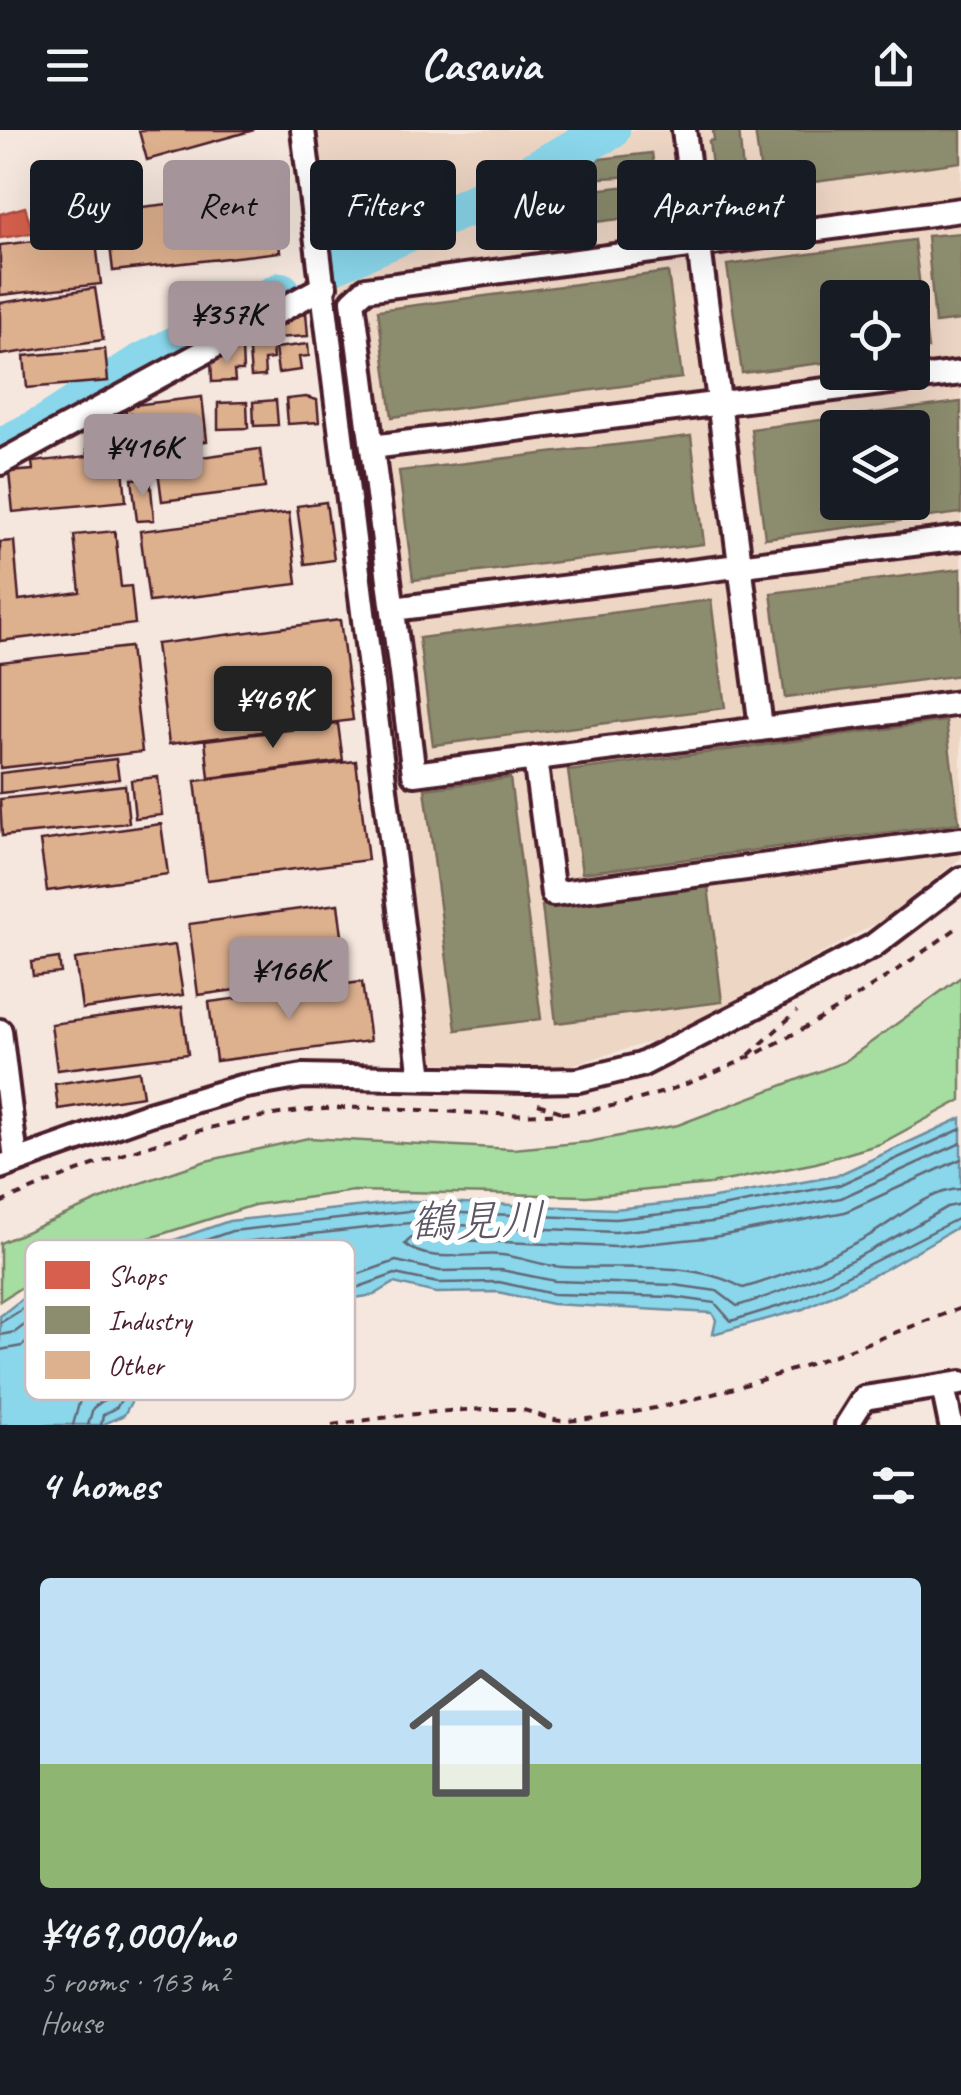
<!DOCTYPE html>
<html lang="en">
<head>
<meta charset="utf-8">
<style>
  body { margin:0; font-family:Caveat,"Klee One",sans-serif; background:#20242c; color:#f1f3f6; height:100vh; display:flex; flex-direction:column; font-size:38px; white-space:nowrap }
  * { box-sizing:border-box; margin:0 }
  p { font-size:32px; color:#9ea1a6 }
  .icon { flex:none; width:55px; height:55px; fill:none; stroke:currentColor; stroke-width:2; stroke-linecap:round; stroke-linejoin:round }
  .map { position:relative; height:1295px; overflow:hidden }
  .details { display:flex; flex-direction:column; background:#171b24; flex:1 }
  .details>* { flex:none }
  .top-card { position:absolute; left:30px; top:30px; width:902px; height:90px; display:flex; gap:20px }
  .tools { position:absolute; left:820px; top:150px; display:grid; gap:20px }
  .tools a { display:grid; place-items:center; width:110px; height:110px; border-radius:10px; background:#171b24; box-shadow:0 10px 40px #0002; font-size:50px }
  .price { position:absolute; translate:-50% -85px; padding:0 22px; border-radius:10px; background:#a6949b; color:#111; font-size:32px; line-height:65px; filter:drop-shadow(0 2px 5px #0008) }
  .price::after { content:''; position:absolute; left:50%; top:60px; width:30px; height:22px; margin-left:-15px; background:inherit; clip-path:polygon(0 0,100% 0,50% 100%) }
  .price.selected { background:#222; color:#fff }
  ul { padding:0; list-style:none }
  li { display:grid; align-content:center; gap:20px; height:530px; padding:0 40px }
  li span { display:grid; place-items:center; height:310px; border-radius:10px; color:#555 }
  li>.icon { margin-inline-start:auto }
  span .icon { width:180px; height:180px; fill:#fffc; stroke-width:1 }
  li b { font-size:42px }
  h2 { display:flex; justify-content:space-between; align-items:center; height:120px; padding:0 40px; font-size:42px }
  .chip { padding:0 35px; border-radius:10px; background:#171b24; box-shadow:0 10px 40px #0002; font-size:35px; line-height:90px }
  .chip.selected { background:#a6949b; color:#111 }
  header { display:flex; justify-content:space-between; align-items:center; height:130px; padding:0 40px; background:#171b24; font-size:45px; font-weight:800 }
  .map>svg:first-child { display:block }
</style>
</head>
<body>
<header><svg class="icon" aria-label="menu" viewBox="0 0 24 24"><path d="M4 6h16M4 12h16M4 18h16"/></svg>Casavia<svg class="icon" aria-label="share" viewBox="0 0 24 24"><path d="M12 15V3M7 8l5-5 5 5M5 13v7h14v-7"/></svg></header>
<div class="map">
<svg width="961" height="1295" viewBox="0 0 961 1295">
  <rect width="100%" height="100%" fill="#f5e7dd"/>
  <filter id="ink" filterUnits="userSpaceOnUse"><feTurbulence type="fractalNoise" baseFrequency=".01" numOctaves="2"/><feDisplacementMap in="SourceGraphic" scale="20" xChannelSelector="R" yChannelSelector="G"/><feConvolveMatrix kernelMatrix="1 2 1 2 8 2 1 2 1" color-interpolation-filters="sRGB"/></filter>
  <g filter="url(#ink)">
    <path fill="#eed6c5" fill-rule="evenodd" d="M 315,0 L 961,0 L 961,728 L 884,789 L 675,905 L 568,936 L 430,933 ZM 838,168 L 912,168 L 912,242 L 838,242 ZM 838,298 L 912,298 L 912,372 L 838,372 Z"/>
    <path fill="#a6dda0" stroke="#787e66" stroke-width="2.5" d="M 961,847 L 961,970 L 880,1014 L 816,1033 L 710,1054 L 587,1066 L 354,1061 L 254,1075 L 48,1140 L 0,1171 L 0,1113 L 129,1057 L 206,1031 L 308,1008 L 513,1019 L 588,1012 L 678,995 L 844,932 Z"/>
    <path fill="#8ad6ea" stroke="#708d9e" stroke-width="2.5" d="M 961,988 L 961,1095 L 882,1141 L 803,1179 L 713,1204 L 716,1190 L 712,1183 L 552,1174 L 498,1162 L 436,1163 L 394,1153 L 374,1165 L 355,1168 L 289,1157 L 235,1176 L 175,1212 L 146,1244 L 124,1285 L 102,1295 L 0,1295 L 0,1186 L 36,1158 L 229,1091 L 409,1071 L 615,1079 L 709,1069 L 836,1046 Z"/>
    <path fill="#d6604d" stroke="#ac4c43" stroke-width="2.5" d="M 25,77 L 33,103 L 0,108 L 0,84 Z"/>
    <path fill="#8c8c6e" stroke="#786b5a" stroke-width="2.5" fill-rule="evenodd" d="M 713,0 L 739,0 L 745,63 L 722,66 L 720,43 L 713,44 L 709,11 L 714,10 Z
      M 755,0 L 961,0 L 961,32 L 763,59 Z
      M 652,23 L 655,45 L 584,49 L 582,31 Z
      M 637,55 L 649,57 L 652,85 L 579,94 L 576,62 Z
      M 556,66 L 560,101 L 548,102 L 544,67 Z
      M 560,103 L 561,120 L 540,122 L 538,104 Z
      M 961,103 L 961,190 L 935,193 L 927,106 Z
      M 914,110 L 928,219 L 912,221 L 912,168 L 838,168 L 838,231 L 742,243 L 727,135 Z
      M 668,142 L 682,248 L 392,287 L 378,180 Z
      M 961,272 L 961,383 L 765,408 L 751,299 ZM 838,298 L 912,298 L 912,372 L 838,372 Z
      M 691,306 L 704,414 L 413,450 L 399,341 Z
      M 961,439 L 961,545 L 785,568 L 771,463 Z
      M 711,470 L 725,578 L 433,615 L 419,508 Z
      M 946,591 L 959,693 L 582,743 L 568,641 Z
      M 510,648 L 541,889 L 456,900 L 425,659 Z
      M 708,756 L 722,872 L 556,893 L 542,776 Z"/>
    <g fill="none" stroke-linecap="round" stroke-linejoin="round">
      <path stroke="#646877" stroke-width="2.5" d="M 961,1029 L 845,1082 L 714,1107 L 616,1117 L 411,1108 L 405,1114 C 429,1135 472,1122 502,1125 C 522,1127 542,1136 562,1137 C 620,1140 691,1129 743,1158 C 785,1146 826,1129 865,1108 C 894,1092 927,1060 961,1059
        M 0,1193 L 42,1167 L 232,1101 L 409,1081 L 615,1089 L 710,1079 L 839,1055 L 961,999
        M 0,1205 L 15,1202 L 48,1178 L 234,1113 L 410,1093 L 615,1102 L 712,1092 L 841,1068 L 961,1013
        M 0,1220 L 22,1216 L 55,1191 L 208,1141 L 208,1149 L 147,1187 L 117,1221 L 97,1255 L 80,1270 L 73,1295
        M 88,1295 L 93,1278 L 108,1267 L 129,1230 L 161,1195 L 224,1157 L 284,1135 L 356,1145 L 396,1131 L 440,1141 L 501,1140 L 555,1151 L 674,1155 L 717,1161 L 737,1176 C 813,1154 879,1117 947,1077 L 961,1074
        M 101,1295 L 103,1285 L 117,1277 L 139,1238 L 169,1205 L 230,1168 L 286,1147 L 356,1158 L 395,1144 L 438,1153 L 499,1152 L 553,1164 L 673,1167 L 715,1173 L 731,1191 L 799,1170 L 961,1087"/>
      <path stroke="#8ad6ea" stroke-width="40" d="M 333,134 L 469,76 L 610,0
        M 0,318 L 47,294 L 138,235 L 281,162"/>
    </g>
    <path fill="#ddb08e" stroke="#4a1f2b" stroke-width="2.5" d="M 144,0 L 254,0 L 147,30 L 139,1 Z
      M 273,62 L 280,122 L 113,141 L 106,81 Z
      M 95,104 L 101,154 L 0,165 L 0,115 Z
      M 95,158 L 103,210 L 0,225 L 0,173 Z
      M 306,182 L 308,206 L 275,208 L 274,195 L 286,194 L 285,187 L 293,183 Z
      M 271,204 L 273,229 L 264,230 L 265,246 L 251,247 L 248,209 Z
      M 308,214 L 309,226 L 299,227 L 301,240 L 278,243 L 275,218 Z
      M 242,218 L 243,241 L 234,241 L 235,251 L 212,252 L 211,228 L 226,227 L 226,219 Z
      M 105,219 L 108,251 L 27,258 L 24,226 Z
      M 202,267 L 207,311 L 135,320 L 131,284 L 126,285 L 125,276 Z
      M 306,267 L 317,270 L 319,292 L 288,294 L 286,269 Z
      M 276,270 L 278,295 L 254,296 L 253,272 Z
      M 247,272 L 248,298 L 218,299 L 218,273 Z
      M 121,315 L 126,371 L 13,382 L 9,342 L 33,340 L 32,332 L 88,326 L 87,319 Z
      M 260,319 L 265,358 L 162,371 L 157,333 Z
      M 150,348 L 154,390 L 137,391 L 132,349 Z
      M 326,372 L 334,430 L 305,434 L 297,376 Z
      M 289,383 L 297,454 L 149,472 L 140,401 Z
      M 115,401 L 121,457 L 131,456 L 135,494 L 0,511 L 0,412 L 14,411 L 19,470 L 80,462 L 74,405 Z
      M 340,490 L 353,590 L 169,614 L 156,514 Z
      M 130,517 L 142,622 L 0,638 L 0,532 Z
      M 338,594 L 343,631 L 209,648 L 205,610 Z
      M 116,629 L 119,649 L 0,663 L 0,643 Z
      M 356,631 L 368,730 L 207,750 L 195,651 Z
      M 158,647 L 162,685 L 135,688 L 131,650 Z
      M 125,655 L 129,693 L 2,706 L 0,669 Z
      M 161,694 L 168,744 L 47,761 L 40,711 Z
      M 338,774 L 347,845 L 198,865 L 189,794 Z
      M 175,815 L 183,865 L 82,879 L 75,829 Z
      M 59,828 L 61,843 L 33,846 L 31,832 Z
      M 362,852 L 370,911 L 216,931 L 209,872 Z
      M 182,877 L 188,924 L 57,940 L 51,894 Z
      M 139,941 L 143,966 L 58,979 L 55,954 Z"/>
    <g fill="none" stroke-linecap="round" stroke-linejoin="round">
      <defs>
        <path id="minor" d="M 303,0 L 421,948
          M 684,0 L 761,597
          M 961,80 L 366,159 L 353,171 L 414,644 L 961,573
          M 372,317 L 961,243
          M 0,333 L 325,156
          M 393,479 L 961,408
          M 535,628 L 553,764 L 961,709
          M 0,901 L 16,1029
          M 0,1037 L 149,984 L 241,957 L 303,946 L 527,951 L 579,950 L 641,935 L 873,816 L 961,749
          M 943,1256 L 951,1295
          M 847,1295 L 864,1268 L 961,1253"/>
      </defs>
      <use href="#minor" stroke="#4a1f2b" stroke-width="30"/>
      <path stroke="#4a1f2b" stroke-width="4" stroke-dasharray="8 8" stroke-linecap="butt" d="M 749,925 L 797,881
        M 538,974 L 562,982
        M 0,1073 C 100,1030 202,991 311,980 C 414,970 519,999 621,974 C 745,944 858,869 961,795
        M 332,1295 C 393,1286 453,1278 514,1279 C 532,1279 548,1292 566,1291 C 702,1280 834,1225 961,1178"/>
      <use href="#minor" stroke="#fff" stroke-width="22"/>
    </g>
  </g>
  <g text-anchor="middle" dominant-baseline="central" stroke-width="10" stroke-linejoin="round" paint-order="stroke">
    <g font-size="45" font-style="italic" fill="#5d5664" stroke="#fff">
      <text transform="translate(478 1091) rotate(-1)">鶴見川</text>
    </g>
  </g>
  <rect x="25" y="1110" width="330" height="160" rx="15" fill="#fff" stroke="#c9bcbf" stroke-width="2.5"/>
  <rect x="45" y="1131" width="45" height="28" fill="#d6604d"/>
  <rect x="45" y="1176" width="45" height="28" fill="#8c8c6e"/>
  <rect x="45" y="1221" width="45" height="28" fill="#ddb08e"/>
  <g font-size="28" fill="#4a1f2b">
    <text x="108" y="1155">Shops</text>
    <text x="108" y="1200">Industry</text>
    <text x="108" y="1245">Other</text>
  </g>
</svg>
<div class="tools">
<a><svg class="icon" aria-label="locate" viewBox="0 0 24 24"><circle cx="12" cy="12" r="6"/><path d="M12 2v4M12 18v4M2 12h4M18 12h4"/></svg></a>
<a><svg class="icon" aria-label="layers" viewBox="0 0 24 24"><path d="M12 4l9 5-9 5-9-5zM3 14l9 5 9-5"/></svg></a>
</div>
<b class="price" style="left:227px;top:236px">¥357K</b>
<b class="price" style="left:143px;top:369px">¥416K</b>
<b class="price selected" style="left:273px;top:621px">¥469K</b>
<b class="price" style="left:289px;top:892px">¥166K</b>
<div class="top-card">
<a class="chip">Buy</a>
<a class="chip selected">Rent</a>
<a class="chip">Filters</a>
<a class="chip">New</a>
<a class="chip">Apartment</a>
</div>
</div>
<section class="details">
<h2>4 homes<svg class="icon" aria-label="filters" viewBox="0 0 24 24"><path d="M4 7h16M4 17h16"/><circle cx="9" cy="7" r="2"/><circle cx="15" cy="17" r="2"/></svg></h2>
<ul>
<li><span style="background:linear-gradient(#bfe0f5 60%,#8fb573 0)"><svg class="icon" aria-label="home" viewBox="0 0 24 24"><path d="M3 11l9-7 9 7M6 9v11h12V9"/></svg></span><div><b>¥469,000/mo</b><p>5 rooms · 163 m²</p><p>House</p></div></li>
</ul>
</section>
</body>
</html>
